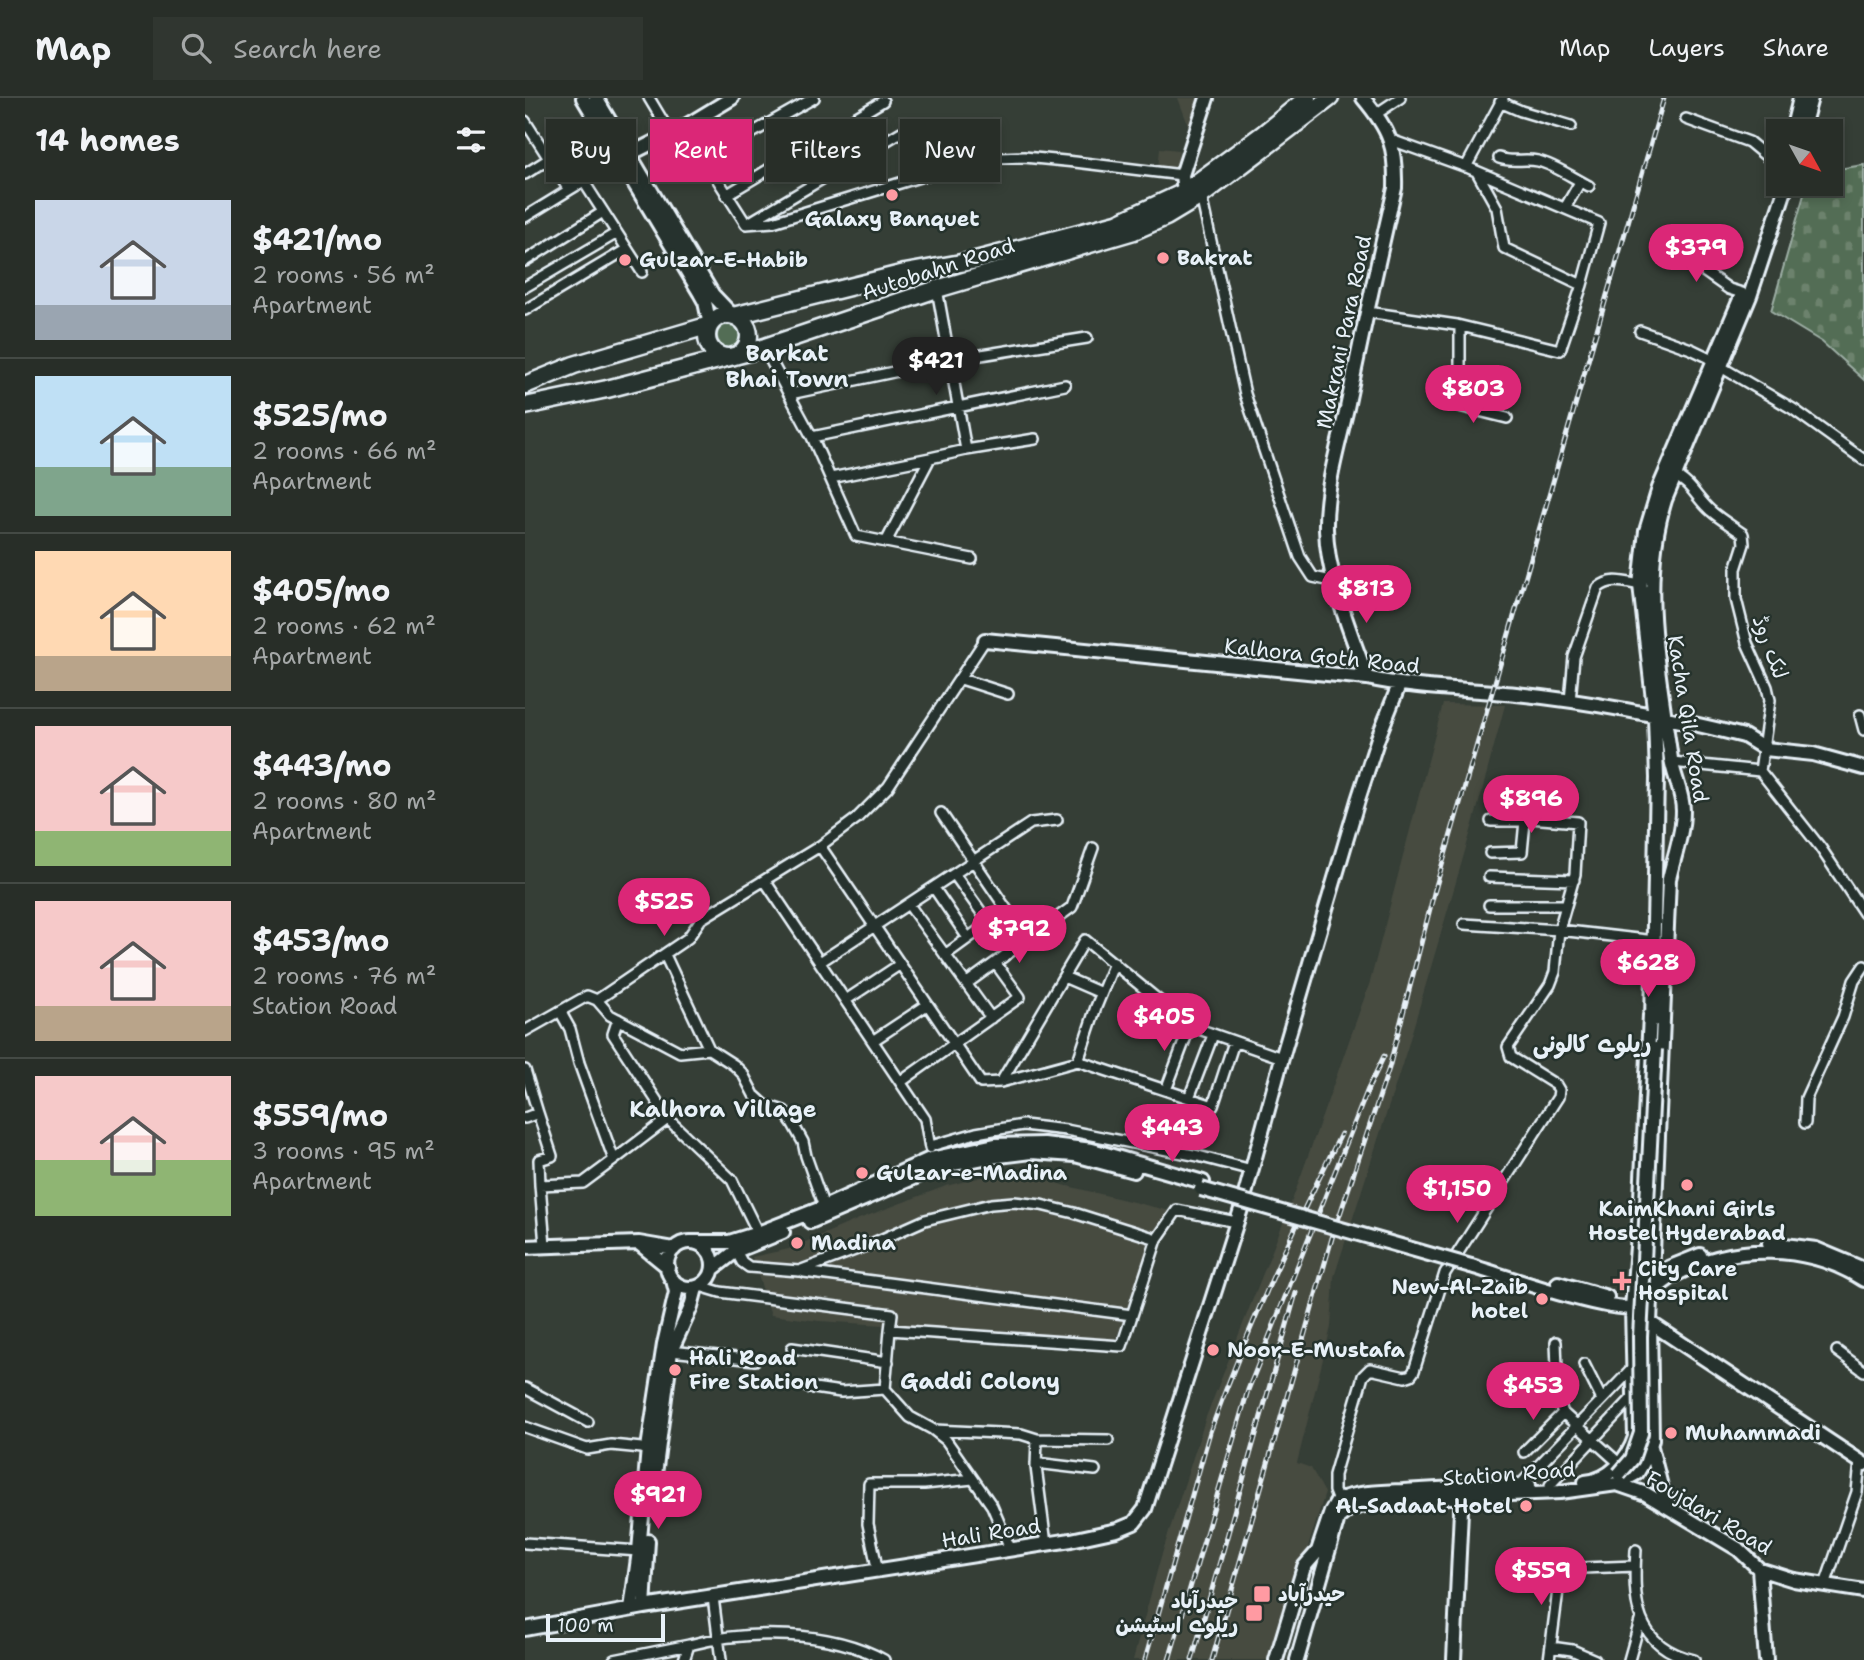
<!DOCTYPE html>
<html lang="en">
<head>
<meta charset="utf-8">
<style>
  body { margin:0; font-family:"Shantell Sans","Playpen Sans Arabic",sans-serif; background:#303630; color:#f1f3f6; height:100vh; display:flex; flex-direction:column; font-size:26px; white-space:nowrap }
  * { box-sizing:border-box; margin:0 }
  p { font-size:23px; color:#a5a8a8 }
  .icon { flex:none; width:38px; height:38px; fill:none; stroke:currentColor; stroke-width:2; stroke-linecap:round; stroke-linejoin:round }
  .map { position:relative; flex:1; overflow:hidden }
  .sheet { display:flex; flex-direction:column; background:#282e28; width:525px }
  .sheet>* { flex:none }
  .top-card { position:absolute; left:21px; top:21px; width:665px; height:63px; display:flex; gap:14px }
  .needle { width:46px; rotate:130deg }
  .tools { position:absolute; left:1241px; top:21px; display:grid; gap:14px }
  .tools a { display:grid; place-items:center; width:77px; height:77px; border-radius:0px; background:#282e28; box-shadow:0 4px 10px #0003,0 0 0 2px #444a45; font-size:35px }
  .scale { position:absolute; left:21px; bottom:18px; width:119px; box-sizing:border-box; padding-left:7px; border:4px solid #e8f1f8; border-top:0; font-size:19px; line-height:24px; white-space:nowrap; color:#e8f1f8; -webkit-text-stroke:5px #26332d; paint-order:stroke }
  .price { position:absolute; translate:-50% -60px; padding:0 16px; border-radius:24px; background:#db2777; color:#fff; font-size:23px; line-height:46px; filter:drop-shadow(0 2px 4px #0008) }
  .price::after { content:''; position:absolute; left:50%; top:42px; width:21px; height:16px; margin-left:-10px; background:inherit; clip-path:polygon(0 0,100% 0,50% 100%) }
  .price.selected { background:#222; color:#fff }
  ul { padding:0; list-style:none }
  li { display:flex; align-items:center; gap:21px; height:175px; padding:0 35px }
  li+li { border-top:2px solid #444a45 }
  li span { display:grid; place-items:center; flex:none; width:196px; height:140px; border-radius:0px; color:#555 }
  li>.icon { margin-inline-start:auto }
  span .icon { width:84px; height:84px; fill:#fffc; stroke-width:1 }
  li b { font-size:30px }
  h2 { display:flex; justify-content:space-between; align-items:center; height:84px; padding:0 35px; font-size:30px }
  .pill { padding:0 24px; border-radius:0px; background:#282e28; box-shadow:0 4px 10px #0003,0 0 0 2px #444a45; font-size:24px; line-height:63px }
  .pill.selected { background:#db2777; color:#fff }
  header { display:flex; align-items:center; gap:42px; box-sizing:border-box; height:98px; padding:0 35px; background:#282e28; border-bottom:2px solid #444a45 }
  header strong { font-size:33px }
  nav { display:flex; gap:38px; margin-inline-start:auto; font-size:24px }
  .search { width:490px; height:63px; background:#303630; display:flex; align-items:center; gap:18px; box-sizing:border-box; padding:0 24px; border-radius:0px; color:#a5a8a8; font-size:26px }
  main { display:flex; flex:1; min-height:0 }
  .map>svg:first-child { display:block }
</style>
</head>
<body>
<header>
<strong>Map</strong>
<div class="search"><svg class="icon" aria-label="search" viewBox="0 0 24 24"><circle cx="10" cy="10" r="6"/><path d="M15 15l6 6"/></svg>Search here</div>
<nav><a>Map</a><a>Layers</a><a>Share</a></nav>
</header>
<main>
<section class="sheet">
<h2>14 homes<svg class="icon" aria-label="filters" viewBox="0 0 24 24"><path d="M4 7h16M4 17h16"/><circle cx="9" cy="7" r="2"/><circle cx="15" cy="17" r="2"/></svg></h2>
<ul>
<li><span style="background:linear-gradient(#c9d6e8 75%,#9aa5b1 0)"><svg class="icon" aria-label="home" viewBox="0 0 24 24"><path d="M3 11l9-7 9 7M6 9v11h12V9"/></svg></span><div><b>$421/mo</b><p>2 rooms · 56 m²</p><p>Apartment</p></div></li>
<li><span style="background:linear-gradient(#bfe0f5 65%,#7fa58c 0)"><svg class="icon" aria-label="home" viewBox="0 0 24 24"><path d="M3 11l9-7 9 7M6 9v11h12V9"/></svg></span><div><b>$525/mo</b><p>2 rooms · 66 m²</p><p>Apartment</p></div></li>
<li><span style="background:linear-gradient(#ffd9b3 75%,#b9a48a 0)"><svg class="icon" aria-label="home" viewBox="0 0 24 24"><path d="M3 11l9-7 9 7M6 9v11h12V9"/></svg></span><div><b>$405/mo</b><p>2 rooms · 62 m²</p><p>Apartment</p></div></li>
<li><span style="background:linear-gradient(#f6c9c9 75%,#8fb573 0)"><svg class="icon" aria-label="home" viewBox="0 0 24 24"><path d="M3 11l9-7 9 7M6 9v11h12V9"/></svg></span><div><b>$443/mo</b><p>2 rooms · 80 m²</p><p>Apartment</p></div></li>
<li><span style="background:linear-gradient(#f6c9c9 75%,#b9a48a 0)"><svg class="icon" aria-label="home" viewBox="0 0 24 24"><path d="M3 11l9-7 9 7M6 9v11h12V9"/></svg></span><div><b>$453/mo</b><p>2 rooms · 76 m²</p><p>Station Road</p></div></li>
<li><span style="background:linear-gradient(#f6c9c9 60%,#8fb573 0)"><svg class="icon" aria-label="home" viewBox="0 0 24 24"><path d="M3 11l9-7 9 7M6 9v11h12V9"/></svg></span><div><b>$559/mo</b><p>3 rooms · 95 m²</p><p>Apartment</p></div></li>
</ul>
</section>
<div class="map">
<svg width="1339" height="1562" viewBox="0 0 1339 1562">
  <defs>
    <pattern id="cemetery-stones" width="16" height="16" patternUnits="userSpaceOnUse" patternTransform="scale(1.75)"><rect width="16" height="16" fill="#536d54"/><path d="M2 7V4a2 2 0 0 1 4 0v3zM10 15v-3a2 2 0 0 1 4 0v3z" fill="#6c826d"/></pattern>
  </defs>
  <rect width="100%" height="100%" fill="#353e36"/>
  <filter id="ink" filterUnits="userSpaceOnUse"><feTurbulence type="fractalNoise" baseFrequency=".0143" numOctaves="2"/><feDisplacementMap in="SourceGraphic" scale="14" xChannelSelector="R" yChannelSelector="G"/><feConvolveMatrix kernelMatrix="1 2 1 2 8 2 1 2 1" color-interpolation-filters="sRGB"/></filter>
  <g filter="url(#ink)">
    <path fill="#474b41" d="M 653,0 L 676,0 L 665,32 Z
      M 635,50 L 654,52 L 651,72 L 633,71 Z
      M 918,606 L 980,607 L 950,719 L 882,951 L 809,1179 L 806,1229 L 772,1365 L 786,1370 L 800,1395 L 748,1562 L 608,1562 L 635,1462 L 681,1319 L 768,1100 L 845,884 Z
      M 481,1073 L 645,1113 L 586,1252 L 425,1231 L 294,1223 L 246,1217 L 227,1159 L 264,1151 L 334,1121 L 421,1088 Z"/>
    <path fill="#536d54" stroke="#9eafa6" stroke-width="2" d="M192 238a12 12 0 1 1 24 0a12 12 0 1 1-24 0Z"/>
    <path fill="url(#cemetery-stones)" stroke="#9eafa6" stroke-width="2" d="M 1339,67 L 1339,282 L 1297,244 L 1246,213 L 1282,86 L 1306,86 L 1306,72 Z"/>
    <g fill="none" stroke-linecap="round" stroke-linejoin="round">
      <defs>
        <path id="street" d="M 124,0 L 145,35
          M 975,4 L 996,13 L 1046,28
          M 851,16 L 875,0
          M 1161,21 L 1224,44 L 1247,63 L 1253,64
          M 0,23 L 44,92 L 97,60
          M 159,29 L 221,126 L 248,124 L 437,66 L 474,60 L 499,59 L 550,64 L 657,77
          M 974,60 C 988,65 999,60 1013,63 C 1030,67 1048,80 1064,88
          M 179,62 L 289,0
          M 941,69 L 978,0
          M 952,74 L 972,110 L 979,150 L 1057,187
          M 0,76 L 24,61
          M 59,84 L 117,174
          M 201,97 L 358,3
          M 676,98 L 720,296 L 775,459 L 788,479 L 811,484
          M 1040,110 L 1055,84
          M 0,119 L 44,92
          M 225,124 L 376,34
          M 1140,146 L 1204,191 L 1217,195
          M 0,163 L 78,114
          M 0,189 L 92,135
          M 0,212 L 102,151
          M 842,214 L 932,227 L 1035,252 L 1057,187 L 1074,125 L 944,70 L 866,42
          M 935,228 L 935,272 L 922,305 L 982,320
          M 1115,233 L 1166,251 L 1189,262
          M 239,250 L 287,339 L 331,438 L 447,461
          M 1196,269 L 1268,311 L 1339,362
          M 265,296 L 425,262 L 562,240
          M 287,339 L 540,287
          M 441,352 L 510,341
          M 1150,378 C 1165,384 1173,402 1186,413 C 1195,421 1207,428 1218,436 L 1219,446 L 1211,471 L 1211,501 L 1222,545 L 1242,589 L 1245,602 L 1235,673 L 1295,749 L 1339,815
          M 306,380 L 405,360
          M 361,444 L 405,360 L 441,352 L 412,191
          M 436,581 L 483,596
          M 1045,603 L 1049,559 L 1073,490 C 1086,479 1099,484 1115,487
          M 1335,617 L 1339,632
          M 1147,664 L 1235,673
          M 416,715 L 482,812 L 420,857
          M 966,723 L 1000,723 L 1005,720 L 1053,724 L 1050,776 L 1034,832 L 1130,843
          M 295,748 L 456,985 L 476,984 L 553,963 L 688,1008 L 709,944
          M 965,755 L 997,754 L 1000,723
          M 429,776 L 464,825
          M 964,779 L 1049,782
          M 240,783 L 400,1021 L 405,1050
          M 409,790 L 443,840
          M 384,807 L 466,920
          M 964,807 L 1041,807
          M 140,857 L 184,951
          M 295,864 L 506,725 L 532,722
          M 539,879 L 576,895
          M 441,886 L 547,809 L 568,750
          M 321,902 L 374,867
          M 93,921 L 88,936 L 145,1023 L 207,1082 L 233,1135
          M 0,933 L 62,898 L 72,902
          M 349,942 L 402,907
          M 553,963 L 571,909 L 589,865
          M 0,972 L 13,1015 L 0,1020
          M 377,983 L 495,899 L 471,866
          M 476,984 L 560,842 L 665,928 L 757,960
          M 641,992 L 665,928
          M 664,1000 L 688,937
          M 13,1015 L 27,1058 L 14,1062 L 15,1087
          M 1280,1025 L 1281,1000 L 1318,919 L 1329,883 L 1339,868
          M 406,1048 L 451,1035 L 498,1027 L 541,1032 L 673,1058 L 727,1072
          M 89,1062 L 144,1020
          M 299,1109 L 281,1058 L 278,1044 L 268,1026 L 259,1013 L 240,1007 L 229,997 L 218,976 L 209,967 L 184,951 L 155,954 L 85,917 L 72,902 L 163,840 L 176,821 L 295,748 L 331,721 L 363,689 L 460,542
          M 20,1147 L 15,1087 L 58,1085 L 89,1062 L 54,965 L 45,931 L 35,913
          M 211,1153 L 217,1164 L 224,1169 L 274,1173 L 346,1146 L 400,1122 L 466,1106 L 489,1104 L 516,1107 L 549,1115 L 632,1141
          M 279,1174 L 607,1217
          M 175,1188 L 195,1194 L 367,1216 L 365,1232
          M 267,1250 L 363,1264
          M 146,1253 L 230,1262
          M 1312,1253 L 1339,1273
          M 1059,1266 L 1077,1302
          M 1023,1273 L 1038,1315 L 1095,1366
          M 1002,1280 L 1032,1271 L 1031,1244
          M 282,1289 L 316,1294 L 360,1291
          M 0,1290 L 63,1324
          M 0,1329 L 62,1351 L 86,1347 L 127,1351
          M 409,1332 L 496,1336 L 512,1341 L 511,1369 L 521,1446
          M 512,1341 L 583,1342
          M 999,1354 L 1038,1315
          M 511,1365 L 570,1372
          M 995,1387 L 1108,1270
          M 1025,1387 L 1109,1298
          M 814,1406 L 809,1393 L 809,1377 L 838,1278 L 845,1271 L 880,1279 L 886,1277 L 889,1273 L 920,1175 L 1033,999 L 1034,992 L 1031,987 L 986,959 L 983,949 L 1025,887 L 1030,874 L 1034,832 L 939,826
          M 0,1445 L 114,1453
          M 485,1450 L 467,1408 L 421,1342 L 407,1331 L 385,1319 L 360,1291 L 365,1232 L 597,1248 L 632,1141 L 652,1112 L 711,1124
          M 1111,1452 C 1108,1503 1109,1548 1169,1562
          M 1058,1470 L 1110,1468
          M 353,1474 L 343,1426 L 344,1386 L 399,1386 L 448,1381
          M 1300,1487 L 1332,1394 L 1335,1364
          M 188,1499 L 196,1562
          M 164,1547 C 222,1531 306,1532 359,1562
          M 1026,1549 L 1047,1552 L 1070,1562
          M 89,1562 L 164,1547 L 159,1562
          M 1024,1562 L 1037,1461
          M 1104,1562 L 1115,1523"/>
        <path id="secondary" d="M 58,0 L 175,195 L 180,204 L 185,227
          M 71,0 L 188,197 L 208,218
          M 838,0 C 865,32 871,49 870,90 C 853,163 837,236 822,310 C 813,349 800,391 801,431 C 802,479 826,535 842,580
          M 1267,33 L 1275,0
          M 1277,33 L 1286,0
          M 105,56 L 159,29 L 207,0
          M 659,94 L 657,77 L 682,0
          M 460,542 L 842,580 C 891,591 942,591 991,596 C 1068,604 1144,619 1219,638 L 1240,651 L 1288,656 L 1339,670
          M 1127,923 L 1132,680 L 1130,619 L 1115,487 L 1121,433 L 1134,390 L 1216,199
          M 285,1124 L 414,1069 L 458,1060 L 506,1054 L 550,1057 L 609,1073
          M 166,1144 L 204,1144 L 233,1135 L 299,1109 L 405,1061 L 470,1047 L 519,1046 L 567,1052 L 678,1084
          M142 1167a23 23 0 1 1 46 0a23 23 0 1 1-46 0Z
          M 1244,1145 L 1291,1151 L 1334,1169
          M 116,1147 L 143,1169
          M 0,1149 L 114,1145 L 149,1151
          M 946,1168 C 977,1177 1084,1215 1109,1209 C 1123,1198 1136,1184 1152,1176 C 1208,1145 1284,1146 1339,1182
          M 188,1171 L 211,1153 L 258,1134
          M 1130,1181 L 1145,1169 L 1175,1157
          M 1033,1185 L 1082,1199
          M 1121,1222 L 1339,1366
          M 1126,1349 L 1137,1392 L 1147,1411
          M 1060,1384 C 1084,1382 1103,1361 1110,1339 L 1107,1210 L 1116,1100 L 1125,917
          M 1092,1386 L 1121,1396 L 1213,1451 L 1234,1471 L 1269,1482 L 1339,1493
          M 127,1400 L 146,1253 L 166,1209 L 171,1190
          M 1234,1471 L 1241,1562
          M 119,1509 L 123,1443
          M 106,1511 L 114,1453 L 123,1350 L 139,1246 L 151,1194 L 148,1182
          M 0,1531 L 119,1509 L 546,1442 L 592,1432 L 609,1425 L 620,1411 L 716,1111 L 757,960 L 833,702 L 853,640 L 874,587
          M 751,1562 L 779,1469 L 793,1453 L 806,1414 L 813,1402 C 833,1394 856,1394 878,1393 C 920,1390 962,1388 1004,1387
          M 772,1562 L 813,1420 L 824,1411 L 843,1406 L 936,1398 L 1035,1394 L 1092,1386 L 1112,1375 L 1123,1356 L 1127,1341 L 1125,1225 L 1144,781 C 1149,759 1158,735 1158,713 C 1158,695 1149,679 1146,661 C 1134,575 1114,486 1140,402 L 1225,198 L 1262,86
          M 929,1562 L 937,1391"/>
        <path id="highway" d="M182 238a21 21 0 1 1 42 0a21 21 0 1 1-42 0Z
          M 208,218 L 380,175 L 447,163 L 592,125 L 659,94 L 738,36 L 782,0
          M 0,287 L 49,267 L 185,227
          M 0,308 L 82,291 L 228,253 L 412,191 L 609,133 L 641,119 L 676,98 L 805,0"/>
      </defs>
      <use href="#street" stroke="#e8f1f8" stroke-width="14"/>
      <use href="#secondary" stroke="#e8f1f8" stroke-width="18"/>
      <use href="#highway" stroke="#e8f1f8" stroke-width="21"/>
      <use href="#street" stroke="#26332d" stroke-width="9"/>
      <use href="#secondary" stroke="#26332d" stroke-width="12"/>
      <use href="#highway" stroke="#26332d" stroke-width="16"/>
      <defs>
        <path id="rail" d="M 620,1562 L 685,1334 C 722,1232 767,1133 816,1036
          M 644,1562 L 723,1292 L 843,991 L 859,958
          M 667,1562 L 771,1195
          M 687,1562 L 807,1140 L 864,970 L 909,795 L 1139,0"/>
      </defs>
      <use href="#rail" stroke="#e8f1f8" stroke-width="5"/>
      <use href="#rail" stroke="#26332d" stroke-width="2.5" stroke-dasharray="8" stroke-linecap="butt"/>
      <defs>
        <path id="secondary-bridge" d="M 676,1091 L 946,1168
          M 1094,1376 L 1107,1361 L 1116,1335 L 1115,1239 L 1130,951"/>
      </defs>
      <use href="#secondary-bridge" stroke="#e8f1f8" stroke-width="18" stroke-linecap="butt"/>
      <use href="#secondary-bridge" stroke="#26332d" stroke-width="12"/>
    </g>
  </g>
  <g fill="#ff9aa2" stroke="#26332d" stroke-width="2.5">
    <circle cx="367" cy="97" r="7"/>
    <circle cx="638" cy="160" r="7"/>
    <circle cx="100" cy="162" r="7"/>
    <circle cx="337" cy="1075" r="7"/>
    <circle cx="1162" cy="1087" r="7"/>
    <circle cx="272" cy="1145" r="7"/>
    <path d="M1093.5 1172.5h7v7h7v7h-7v7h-7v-7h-7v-7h7z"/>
    <circle cx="1017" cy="1201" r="7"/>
    <circle cx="688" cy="1252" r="7"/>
    <circle cx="150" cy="1272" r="7"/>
    <circle cx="1146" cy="1335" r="7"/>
    <circle cx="1001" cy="1408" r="7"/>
    <rect x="728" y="1487" width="18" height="18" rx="3.5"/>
    <rect x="720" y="1506" width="18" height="18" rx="3.5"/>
  </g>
  <g text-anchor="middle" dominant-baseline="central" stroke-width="5" stroke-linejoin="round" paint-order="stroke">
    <g font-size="21" font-weight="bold" fill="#e8f1f8" stroke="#26332d" text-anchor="start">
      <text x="367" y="121" text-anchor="middle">Galaxy Banquet</text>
      <text x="652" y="160">Bakrat</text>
      <text x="114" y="162">Gulzar-E-Habib</text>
      <text x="351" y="1075">Gulzar-e-Madina</text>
      <text x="1162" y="1111" text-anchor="middle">KaimKhani Girls<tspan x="1162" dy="24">Hostel Hyderabad</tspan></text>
      <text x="286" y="1145">Madina</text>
      <text x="1113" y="1171">City Care<tspan x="1113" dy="24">Hospital</tspan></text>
      <text x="1003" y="1189" text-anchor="end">New-Al-Zaib<tspan x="1003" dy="24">hotel</tspan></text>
      <text x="702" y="1252">Noor-E-Mustafa</text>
      <text x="164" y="1260">Hali Road<tspan x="164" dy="24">Fire Station</tspan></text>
      <text x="1160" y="1335">Muhammadi</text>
      <text x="987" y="1408" text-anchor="end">Al-Sadaat Hotel</text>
      <text x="753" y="1496">حیدرآباد</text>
      <text x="713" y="1503" text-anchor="end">حیدرآباد<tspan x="713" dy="24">ریلوے اسٹیشن</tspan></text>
    </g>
    <g font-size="21" fill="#e8f1f8" stroke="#26332d">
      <text transform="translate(413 171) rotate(-18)">Autobahn Road</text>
      <text transform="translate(819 234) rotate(-78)">Makrani Para Road</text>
      <text transform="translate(1245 549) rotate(70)">لنک روڈ</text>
      <text transform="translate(797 558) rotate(6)">Kalhora Goth Road</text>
      <text transform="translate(1163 621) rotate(81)">Kacha Qila Road</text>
      <text transform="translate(984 1376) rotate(-4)">Station Road</text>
      <text transform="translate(1184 1415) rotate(31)">Foujdari Road</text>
      <text transform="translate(466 1435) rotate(-9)">Hali Road</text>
    </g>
    <g font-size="23" font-weight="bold" fill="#e8f1f8" stroke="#26332d">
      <text x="262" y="255">Barkat<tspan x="262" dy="26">Bhai Town</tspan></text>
      <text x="1067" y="946">ریلوے کالونی</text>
      <text x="198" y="1011">Kalhora Village</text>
      <text x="455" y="1283">Gaddi Colony</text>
    </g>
  </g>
</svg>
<div class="tools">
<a><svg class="needle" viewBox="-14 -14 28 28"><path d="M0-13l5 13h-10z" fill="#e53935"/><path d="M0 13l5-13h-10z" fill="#a5a8a8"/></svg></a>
</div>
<div class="scale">100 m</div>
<b class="price" style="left:1171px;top:186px">$379</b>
<b class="price selected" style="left:411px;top:299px">$421</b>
<b class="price" style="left:948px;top:327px">$803</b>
<b class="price" style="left:841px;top:527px">$813</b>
<b class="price" style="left:1006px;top:737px">$896</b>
<b class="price" style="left:139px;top:840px">$525</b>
<b class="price" style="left:494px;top:867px">$792</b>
<b class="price" style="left:1123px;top:901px">$628</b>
<b class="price" style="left:639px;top:955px">$405</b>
<b class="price" style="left:647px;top:1066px">$443</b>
<b class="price" style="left:932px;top:1127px">$1,150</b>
<b class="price" style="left:1008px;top:1324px">$453</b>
<b class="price" style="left:133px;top:1433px">$921</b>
<b class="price" style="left:1016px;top:1509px">$559</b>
<div class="top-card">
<a class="pill">Buy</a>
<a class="pill selected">Rent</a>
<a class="pill">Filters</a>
<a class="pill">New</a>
</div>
</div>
</main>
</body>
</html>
